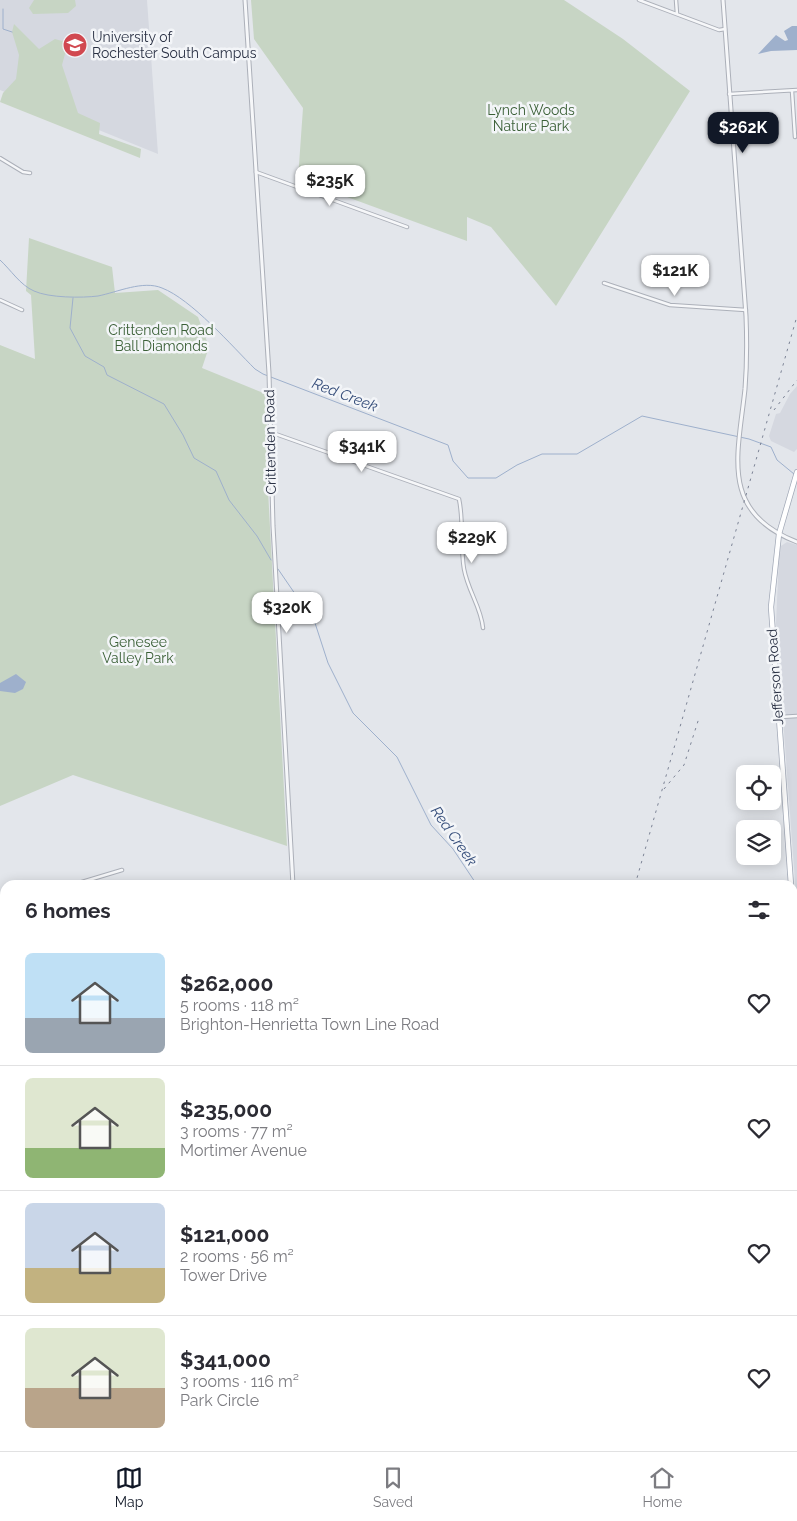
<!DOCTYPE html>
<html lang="en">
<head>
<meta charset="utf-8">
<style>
  body { margin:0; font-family:Raleway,sans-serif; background:#f2f2f3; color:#2b2b33; height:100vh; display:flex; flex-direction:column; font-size:19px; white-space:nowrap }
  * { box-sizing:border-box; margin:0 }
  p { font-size:16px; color:#7c7c81 }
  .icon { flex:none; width:28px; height:28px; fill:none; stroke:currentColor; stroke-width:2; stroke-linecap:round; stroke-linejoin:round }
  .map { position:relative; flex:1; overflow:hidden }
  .drawer { position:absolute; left:0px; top:880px; width:798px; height:571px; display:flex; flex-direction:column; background:#fff; border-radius:15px 15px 0 0; box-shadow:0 2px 12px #0003 }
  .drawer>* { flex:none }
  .tools { position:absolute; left:736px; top:765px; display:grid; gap:10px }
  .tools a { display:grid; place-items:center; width:45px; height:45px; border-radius:8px; background:#fff; box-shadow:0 2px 12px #0003; font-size:25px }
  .price { position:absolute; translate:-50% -42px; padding:0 11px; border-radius:10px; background:#fff; color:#222; font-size:16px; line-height:32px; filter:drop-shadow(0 1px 2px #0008) }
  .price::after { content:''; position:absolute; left:50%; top:30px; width:15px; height:11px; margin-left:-8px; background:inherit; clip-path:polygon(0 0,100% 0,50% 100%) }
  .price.active { background:#111827; color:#fff }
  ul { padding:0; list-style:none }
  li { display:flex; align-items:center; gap:15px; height:125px; padding:0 25px }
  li+li { border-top:1px solid #e1e1e2 }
  li span { display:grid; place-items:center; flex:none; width:140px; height:100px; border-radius:8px; color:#555 }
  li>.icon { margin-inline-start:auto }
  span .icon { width:60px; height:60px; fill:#fffc; stroke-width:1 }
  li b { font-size:21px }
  h2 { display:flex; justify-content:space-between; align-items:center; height:60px; padding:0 25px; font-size:21px }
  .dock { display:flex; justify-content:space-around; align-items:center; height:70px; border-top:1px solid #e1e1e2; background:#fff; font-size:14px; color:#7c7c81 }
  .dock a { display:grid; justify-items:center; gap:2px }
  .dock .active { color:#111827 }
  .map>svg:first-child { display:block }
</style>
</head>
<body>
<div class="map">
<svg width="797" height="1451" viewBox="0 0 797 1451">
  <rect width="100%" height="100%" fill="#e3e6eb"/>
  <path fill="#d5d8e0" d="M 0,0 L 147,0 L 158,154 L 0,90 Z
    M 797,386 L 797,449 L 794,452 L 771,441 L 769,436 L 776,414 L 780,413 L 790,394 Z
    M 787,542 L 797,545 L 797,908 L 776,623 L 779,557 L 781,546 Z
    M 231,1446 L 418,1446 L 417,1451 L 237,1451 Z"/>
  <path fill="#c7d5c4" d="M 34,0 L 75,0 L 76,6 L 68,13 L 33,14 L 29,8 Z
    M 251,0 L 564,0 L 623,39 L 690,91 L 556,306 L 491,227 L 467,217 L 467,241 L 298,179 L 303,108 L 254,39 Z
    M 14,24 L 39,49 L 55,39 L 62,41 L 70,35 L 75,46 L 65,54 L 62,65 L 78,113 L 100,123 L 99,134 L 141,149 L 140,158 L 0,102 L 3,93 L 16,79 L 19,55 L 12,32 Z
    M 29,238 L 112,267 L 115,293 L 158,290 L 198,317 L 209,347 L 202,368 L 266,394 L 268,490 L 287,846 L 73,775 L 0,806 L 0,345 L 35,359 L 31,295 L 26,291 Z"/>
  <path fill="#9eb0cc" d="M 792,26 L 797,26 L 797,50 L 771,51 L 758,54 L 776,35 L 785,41 L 788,40 L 784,31 Z
    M 16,674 L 26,682 L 23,689 L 15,693 L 0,691 L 0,683 Z
    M 0,998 L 5,1016 L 5,1114 L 0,1103 Z"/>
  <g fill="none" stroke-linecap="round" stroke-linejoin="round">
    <path stroke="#9eb0cc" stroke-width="1" d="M 3,9 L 3,29 L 12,32
      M 0,260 C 11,270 20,285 34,291 C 49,298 82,298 98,296 C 118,292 143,280 162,288 C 191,299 232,346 255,369 L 263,374 L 448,445 L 453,461 L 468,478 L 496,478 L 517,465 L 542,454 L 577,454 L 642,416 L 749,439 L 771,447 L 777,460 L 794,474
      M 73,298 L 70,328 L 85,356 L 104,367 L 107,375 L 164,404 L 183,435 L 194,458 L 216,471 L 229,500 L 257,536 L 271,560
      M 278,569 L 315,623 L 328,663 L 353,713 L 397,757 L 431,825 L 453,849 L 477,885
      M 792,1115 L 797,1116
      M 140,1451 L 144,1446"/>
    <defs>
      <path id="minor" d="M 639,0 L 719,30 L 725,29
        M 676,0 L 677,14
        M 792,91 L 795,137
        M 729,94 L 797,90
        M 0,158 L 23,172 L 30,173
        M 256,172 L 407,227
        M 604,283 L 670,305 L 746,310
        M 0,300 L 22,310
        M 270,432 L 459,499 C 464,522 460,546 464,569 C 468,591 481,607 483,628
        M 780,717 L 797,716
        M 72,885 L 122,870
        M 0,906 L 5,904
        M 0,1397 L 5,1395"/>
      <path id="tertiary" d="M 245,0 L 269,373 L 273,526 L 293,885
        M 723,0 L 746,316 C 747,340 747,364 745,389 C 738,455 719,512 797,542
        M 0,967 L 5,986
        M 792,1404 L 797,1405
        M 161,1446 L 166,1451"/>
      <path id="primary" d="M 791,885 L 771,607 L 779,534 L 797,472
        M 792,906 L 797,966
        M 0,1248 L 5,1252
        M 687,1446 L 695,1451"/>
    </defs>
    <use href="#minor" stroke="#acb0b9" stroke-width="4.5"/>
    <use href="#tertiary" stroke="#acb0b9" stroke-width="5"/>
    <use href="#primary" stroke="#a2a9b7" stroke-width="6"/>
    <use href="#minor" stroke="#f6f7f9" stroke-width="2.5"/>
    <use href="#tertiary" stroke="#f6f7f9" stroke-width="3"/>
    <use href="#primary" stroke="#fff" stroke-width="4.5"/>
    <path stroke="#7c8395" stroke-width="1" stroke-dasharray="2.5 5" stroke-linecap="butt" d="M 774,410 L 797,380
      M 664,789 L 684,765 L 699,718
      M 635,885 L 797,316
      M 233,1446 L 239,1451
      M 552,1451 L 552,1446"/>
  </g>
  <defs>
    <symbol id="university-disc" viewBox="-11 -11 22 22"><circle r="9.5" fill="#d14850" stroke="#f3f5f8"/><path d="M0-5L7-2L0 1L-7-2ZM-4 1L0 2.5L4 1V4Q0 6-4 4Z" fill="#fff"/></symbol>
  </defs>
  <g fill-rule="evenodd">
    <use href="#university-disc" x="61" y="31" width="28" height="28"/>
  </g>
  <g text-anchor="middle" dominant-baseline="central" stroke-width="5" stroke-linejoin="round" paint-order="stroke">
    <g font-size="14" fill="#2a3144" stroke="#f3f5f8" text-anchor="start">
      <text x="92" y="37">University of<tspan x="92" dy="16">Rochester South Campus</tspan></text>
    </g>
    <g font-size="14" fill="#3b6037" stroke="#f3f5f8">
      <text x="531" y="110">Lynch Woods<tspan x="531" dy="16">Nature Park</tspan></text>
      <text x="161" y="330">Crittenden Road<tspan x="161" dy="16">Ball Diamonds</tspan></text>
      <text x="138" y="642">Genesee<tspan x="138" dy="16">Valley Park</tspan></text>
    </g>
    <g font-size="14" fill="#2a3144" stroke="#f3f5f8">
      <text transform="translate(270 442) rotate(-91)">Crittenden Road</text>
      <text transform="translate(775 677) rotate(-94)">Jefferson Road</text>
    </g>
    <g font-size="15" font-style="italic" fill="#344c79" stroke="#f3f5f8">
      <text transform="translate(345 395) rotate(21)">Red Creek</text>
      <text transform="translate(454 836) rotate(55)">Red Creek</text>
    </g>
  </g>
</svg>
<div class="tools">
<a><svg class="icon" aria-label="locate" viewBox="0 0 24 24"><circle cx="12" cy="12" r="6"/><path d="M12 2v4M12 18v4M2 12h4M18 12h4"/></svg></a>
<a><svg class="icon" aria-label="layers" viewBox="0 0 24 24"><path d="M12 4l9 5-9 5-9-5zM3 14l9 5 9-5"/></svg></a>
</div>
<b class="price active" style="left:743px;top:154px">$262K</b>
<b class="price" style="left:330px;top:207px">$235K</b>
<b class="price" style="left:675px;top:297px">$121K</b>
<b class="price" style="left:362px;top:473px">$341K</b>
<b class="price" style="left:472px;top:564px">$229K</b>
<b class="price" style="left:287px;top:634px">$320K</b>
<section class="drawer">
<h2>6 homes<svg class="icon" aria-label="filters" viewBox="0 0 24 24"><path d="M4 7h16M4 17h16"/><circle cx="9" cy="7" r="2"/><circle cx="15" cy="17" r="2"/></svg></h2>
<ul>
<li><span style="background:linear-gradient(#bfe0f5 65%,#9aa5b1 0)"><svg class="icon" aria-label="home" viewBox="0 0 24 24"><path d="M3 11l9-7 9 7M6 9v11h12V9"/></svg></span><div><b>$262,000</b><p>5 rooms · 118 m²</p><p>Brighton-Henrietta Town Line Road</p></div><svg class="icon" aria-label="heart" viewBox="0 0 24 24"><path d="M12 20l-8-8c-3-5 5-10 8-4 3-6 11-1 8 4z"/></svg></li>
<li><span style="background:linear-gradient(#dfe7d0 70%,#8fb573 0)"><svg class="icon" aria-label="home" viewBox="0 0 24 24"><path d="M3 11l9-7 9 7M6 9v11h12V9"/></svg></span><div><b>$235,000</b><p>3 rooms · 77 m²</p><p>Mortimer Avenue</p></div><svg class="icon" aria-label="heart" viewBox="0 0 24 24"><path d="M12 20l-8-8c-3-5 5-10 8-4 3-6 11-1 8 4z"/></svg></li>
<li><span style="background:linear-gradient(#c9d6e8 65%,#c2b280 0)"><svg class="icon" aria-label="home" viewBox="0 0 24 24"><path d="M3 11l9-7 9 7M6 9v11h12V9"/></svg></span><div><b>$121,000</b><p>2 rooms · 56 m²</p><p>Tower Drive</p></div><svg class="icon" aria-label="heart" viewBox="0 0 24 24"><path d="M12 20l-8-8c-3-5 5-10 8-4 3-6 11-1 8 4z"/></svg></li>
<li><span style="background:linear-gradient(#dfe7d0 60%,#b9a48a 0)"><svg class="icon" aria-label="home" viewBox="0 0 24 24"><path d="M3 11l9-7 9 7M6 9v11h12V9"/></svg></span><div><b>$341,000</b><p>3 rooms · 116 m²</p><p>Park Circle</p></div><svg class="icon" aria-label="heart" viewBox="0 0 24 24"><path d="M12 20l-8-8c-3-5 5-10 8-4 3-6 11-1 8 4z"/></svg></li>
</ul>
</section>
</div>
<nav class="dock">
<a class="active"><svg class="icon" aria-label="map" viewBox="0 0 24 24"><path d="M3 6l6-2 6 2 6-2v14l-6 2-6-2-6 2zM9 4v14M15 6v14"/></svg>Map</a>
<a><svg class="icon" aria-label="saved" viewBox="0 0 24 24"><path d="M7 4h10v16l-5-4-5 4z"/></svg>Saved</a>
<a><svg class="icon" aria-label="home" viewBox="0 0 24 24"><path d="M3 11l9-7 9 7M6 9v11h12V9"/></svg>Home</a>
</nav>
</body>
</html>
